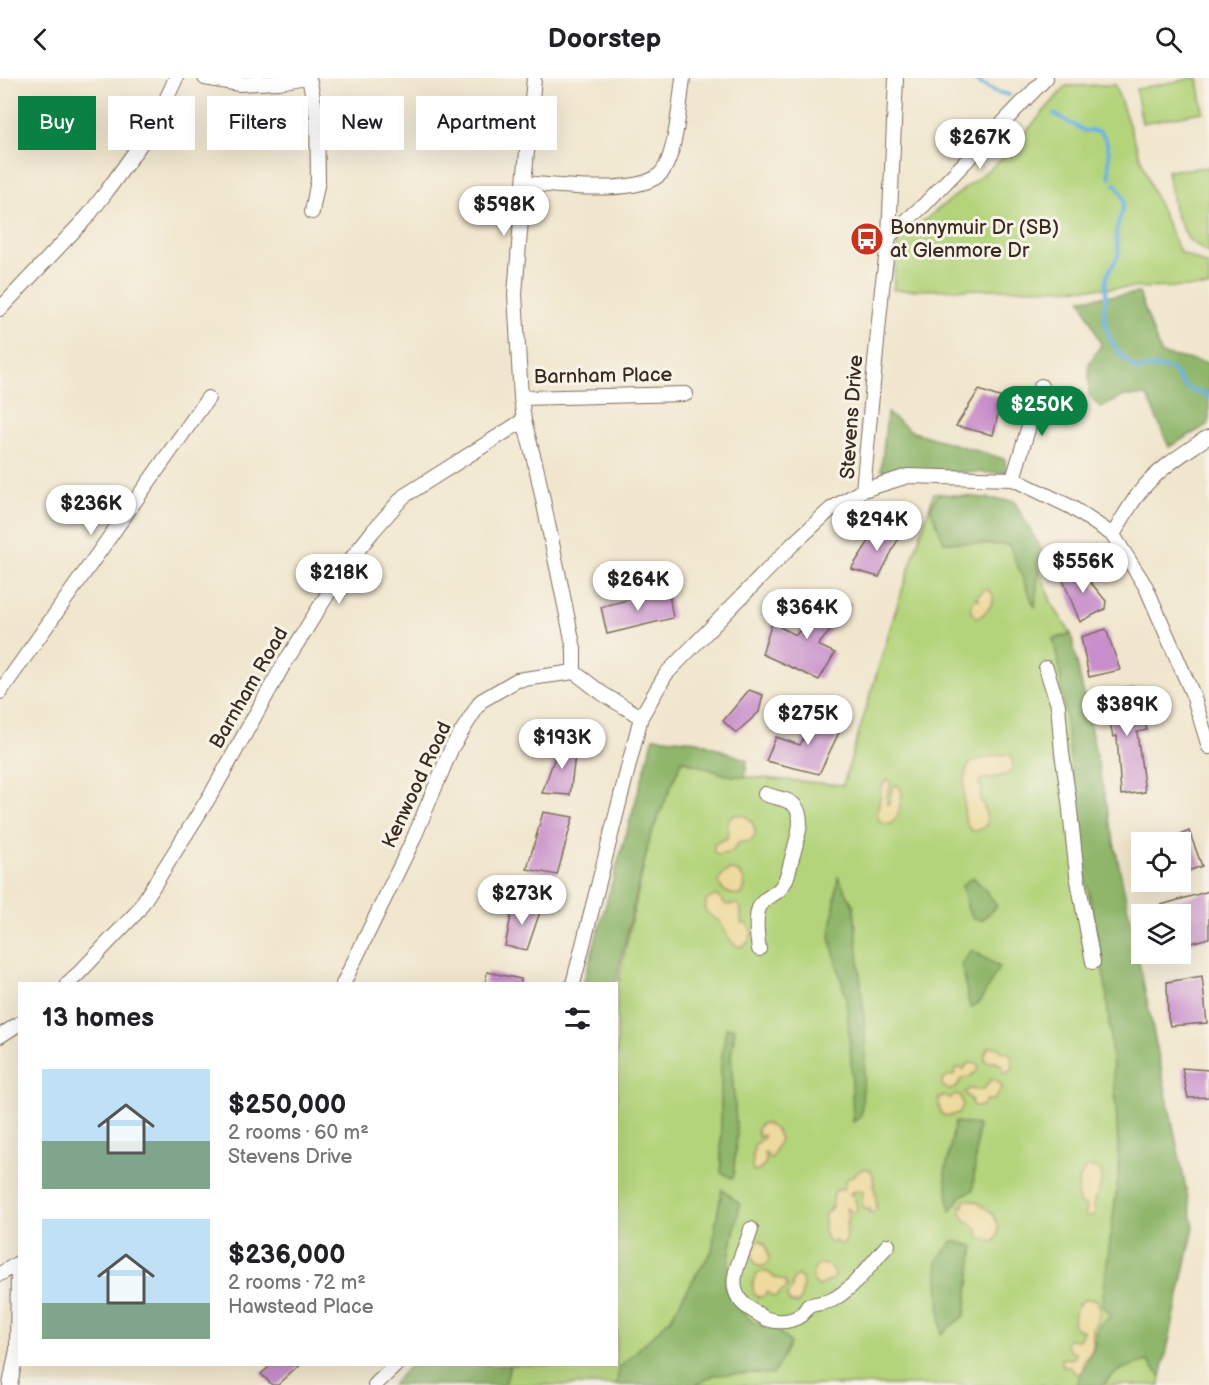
<!DOCTYPE html>
<html lang="en">
<head>
<meta charset="utf-8">
<style>
  body { margin:0; font-family:"Balsamiq Sans",sans-serif; background:#f2f2f2; color:#202124; height:100vh; display:flex; flex-direction:column; font-size:22px; white-space:nowrap }
  * { box-sizing:border-box; margin:0 }
  p { font-size:20px; color:#757577 }
  .icon { flex:none; width:33px; height:33px; fill:none; stroke:currentColor; stroke-width:2; stroke-linecap:round; stroke-linejoin:round }
  .map { position:relative; flex:1; overflow:hidden }
  .panel { position:absolute; left:18px; top:904px; width:600px; height:384px; display:flex; flex-direction:column; background:#fff; border-radius:0px; box-shadow:0 6px 24px #0002 }
  .panel>* { flex:none }
  .guide { position:absolute; left:18px; top:18px; width:600px; height:54px; display:flex; gap:12px }
  .buttons { position:absolute; left:1131px; top:754px; display:grid; gap:12px }
  .buttons a { display:grid; place-items:center; width:60px; height:60px; border-radius:0px; background:#fff; box-shadow:0 6px 24px #0002; font-size:30px }
  .price { position:absolute; translate:-50% -51px; padding:0 14px; border-radius:21px; background:#fff; color:#222; font-size:20px; line-height:39px; filter:drop-shadow(0 2px 3px #0008) }
  .price::after { content:''; position:absolute; left:50%; top:36px; width:18px; height:14px; margin-left:-9px; background:inherit; clip-path:polygon(0 0,100% 0,50% 100%) }
  .price.on { background:#0b8043; color:#fff }
  ul { padding:0; list-style:none }
  li { display:flex; align-items:center; gap:18px; height:150px; padding:0 24px }
  li span { display:grid; place-items:center; flex:none; width:168px; height:120px; border-radius:0px; color:#555 }
  li>.icon { margin-inline-start:auto }
  span .icon { width:72px; height:72px; fill:#fffc; stroke-width:1 }
  li b { font-size:26px }
  h2 { display:flex; justify-content:space-between; align-items:center; height:72px; padding:0 24px; font-size:26px }
  .pill { padding:0 21px; border-radius:0px; background:#fff; box-shadow:0 6px 24px #0002; font-size:21px; line-height:54px }
  .pill.on { background:#0b8043; color:#fff }
  header { display:flex; justify-content:space-between; align-items:center; height:78px; padding:0 24px; background:#fff; font-size:27px; font-weight:800 }
  .map>svg:first-child { display:block }
</style>
</head>
<body>
<header><svg class="icon" aria-label="back" viewBox="0 0 24 24"><path d="M15 5l-7 7 7 7"/></svg>Doorstep<svg class="icon" aria-label="search" viewBox="0 0 24 24"><circle cx="10" cy="10" r="6"/><path d="M15 15l6 6"/></svg></header>
<div class="map">
<svg width="1209" height="1307" viewBox="0 0 1209 1307">
  <rect width="100%" height="100%" fill="#f7f3e8"/>
  <filter id="ink" filterUnits="userSpaceOnUse"><feTurbulence type="fractalNoise" baseFrequency=".0167" numOctaves="2"/><feDisplacementMap in="SourceGraphic" scale="12" xChannelSelector="R" yChannelSelector="G"/><feConvolveMatrix kernelMatrix="1 2 1 2 8 2 1 2 1" color-interpolation-filters="sRGB"/></filter>
  <filter id="wash" filterUnits="userSpaceOnUse"><feTurbulence type="fractalNoise" baseFrequency=".008" numOctaves="4" result="noise"/><feDisplacementMap in="SourceGraphic" scale="24" xChannelSelector="R" yChannelSelector="G"/><feGaussianBlur stdDeviation="1.35" result="paint"/><feColorMatrix in="noise" values="0 0 0 0 0 0 0 0 0 0 0 0 0 0 0 0 0 1.4 0 .05"/><feComposite in="paint" operator="in"/></filter>
  <g filter="url(#wash)">
    <rect width="100%" height="100%" fill="#f1e6cd"/>
    <path fill="#b4d47b" stroke="#787f4c" stroke-width="1.5" d="M 1194,0 L 1198,0 L 1203,34 L 1142,45 L 1136,11 Z
      M 1115,7 L 1152,112 L 1180,174 L 1209,188 L 1209,209 L 893,212 L 897,164 L 1002,81 L 1066,8 Z
      M 1209,89 L 1209,176 L 1188,161 L 1175,135 L 1167,93 Z
      M 934,415 L 1014,423 L 1052,526 L 1071,556 L 1053,561 L 1071,632 L 1128,1024 L 1102,1226 L 1161,1299 L 1160,1307 L 505,1307 L 510,1287 L 616,1287 L 617,910 L 650,759 L 682,682 L 726,697 L 843,707 L 897,528 Z"/>
    <path fill="#8fb66b" stroke="#657044" stroke-width="1.5" d="M 1139,215 L 1161,276 L 1209,285 L 1209,346 L 1169,369 L 1147,318 L 1124,318 L 1101,330 L 1089,317 L 1089,285 L 1101,267 L 1081,221 Z
      M 887,335 L 913,354 L 1005,381 L 1006,395 L 881,392 Z
      M 939,416 L 1014,423 L 1041,471 L 1035,530 L 1009,467 L 944,464 L 930,429 Z
      M 1071,556 L 1194,1149 L 1161,1299 L 1148,1283 C 1131,1288 1113,1291 1104,1307 L 1077,1307 L 1079,1300 L 1093,1272 L 1098,1248 L 1111,1238 L 1102,1226 L 1119,1094 L 1116,1026 L 1106,910 L 1082,777 L 1059,587 L 1053,561 Z
      M 654,659 L 698,663 L 747,682 L 745,699 L 726,697 L 682,682 L 650,759 L 615,906 L 583,906 Z
      M 838,799 L 854,829 L 865,953 L 865,982 L 861,1038 L 853,1044 L 851,983 L 846,920 L 830,860 Z
      M 973,799 L 986,813 L 997,828 L 982,842 L 974,841 L 968,832 L 962,807 Z
      M 972,872 L 999,889 L 980,924 L 970,930 L 961,886 Z
      M 726,950 L 735,950 L 731,979 L 737,1058 L 733,1101 L 721,1094 L 721,985 Z
      M 955,1044 L 978,1047 L 973,1112 L 961,1118 L 950,1134 L 945,1095 Z
      M 722,1111 L 740,1126 L 731,1169 L 725,1208 L 736,1228 L 754,1245 L 777,1252 L 790,1265 L 773,1297 L 756,1295 L 714,1297 L 696,1307 L 616,1307 L 619,1290 L 671,1240 L 690,1206 L 712,1173 L 716,1143 Z
      M 953,1163 L 974,1168 L 965,1237 L 941,1256 L 937,1182 Z
      M 410,1287 L 510,1287 L 505,1307 L 392,1307 Z"/>
    <path fill="#eeda9e" stroke="#94825e" stroke-width="1.5" d="M 986,511 C 1002,517 988,535 977,540 L 972,534 L 971,527 L 976,520 L 979,522 L 977,518 Z
      M 1006,676 L 1012,678 L 1013,691 L 1006,697 L 981,702 L 979,706 L 982,711 L 980,722 C 986,729 987,737 987,746 C 984,751 976,754 971,752 C 968,749 967,748 966,744 C 963,733 962,696 969,687 C 974,681 998,677 1006,676 Z
      M 887,702 L 889,702 L 891,706 L 887,716 L 887,726 L 889,726 L 892,712 L 895,708 L 898,707 L 901,712 L 902,718 L 898,737 L 891,746 L 883,746 L 878,741 L 877,735 L 882,708 Z
      M 735,737 C 739,737 741,736 745,738 C 753,742 761,758 749,763 C 746,764 742,764 739,764 L 732,774 L 717,777 L 714,774 C 712,763 720,764 727,760 L 729,754 L 727,746 L 730,740 Z
      M 729,792 C 743,792 749,806 741,817 C 723,818 709,803 729,792 Z
      M 714,818 L 719,819 L 726,827 L 737,826 L 741,831 L 741,845 L 747,846 L 752,854 L 749,863 L 744,868 L 736,868 L 730,862 L 720,844 L 707,835 L 705,832 L 706,824 L 707,822 Z
      M 990,969 L 997,969 L 1003,974 L 1007,974 L 1011,977 L 1013,989 L 1007,996 L 1003,995 L 1003,988 L 996,984 L 986,984 C 983,980 985,972 990,969 Z
      M 972,985 L 978,987 L 978,992 L 969,999 L 962,1000 L 956,1010 L 949,1012 L 942,1008 C 940,999 948,998 954,997 L 956,990 L 964,991 L 967,986 Z
      M 990,1002 C 996,1001 999,1004 1002,1009 L 1001,1012 L 994,1022 L 987,1022 L 982,1028 L 975,1029 L 972,1026 L 971,1021 L 966,1017 L 965,1014 L 969,1011 C 981,1012 983,1015 990,1002 Z
      M 945,1017 L 950,1021 L 955,1017 L 961,1018 L 963,1027 L 959,1035 C 943,1042 938,1037 939,1020 Z
      M 765,1045 L 777,1053 L 780,1062 L 776,1069 L 772,1080 L 769,1080 L 768,1077 L 764,1074 L 766,1084 L 760,1092 L 754,1094 L 752,1091 L 754,1068 L 764,1059 L 763,1057 L 758,1059 L 757,1051 L 761,1046 Z
      M 1088,1088 L 1099,1091 L 1101,1095 L 1102,1102 L 1098,1115 L 1094,1122 L 1095,1137 L 1086,1139 L 1085,1137 L 1087,1129 L 1079,1125 C 1075,1114 1079,1095 1088,1088 Z
      M 864,1090 L 871,1092 L 873,1097 L 877,1131 L 872,1135 L 869,1134 L 870,1131 L 867,1132 C 860,1127 862,1121 863,1114 L 861,1112 L 850,1115 C 854,1119 858,1126 856,1133 L 853,1135 L 850,1133 L 848,1130 L 846,1131 L 849,1139 L 847,1145 L 845,1165 L 842,1166 L 838,1166 L 835,1162 L 833,1165 L 830,1165 C 822,1157 824,1147 825,1136 L 832,1129 L 834,1115 L 837,1112 L 843,1111 L 846,1102 Z
      M 965,1122 C 974,1121 977,1125 984,1129 C 996,1137 1003,1150 995,1163 L 991,1164 L 987,1161 L 979,1160 L 977,1150 L 973,1148 L 970,1144 L 967,1144 L 962,1138 L 960,1129 L 962,1127 L 964,1129 L 964,1123 Z
      M 760,1162 L 766,1167 L 769,1181 L 767,1186 L 762,1189 L 756,1187 C 751,1180 752,1171 757,1164 Z
      M 819,1186 C 828,1185 834,1191 835,1199 L 832,1202 L 819,1208 C 809,1202 811,1193 819,1186 Z
      M 761,1194 L 767,1194 L 774,1199 L 785,1203 L 787,1207 L 786,1212 L 782,1213 L 776,1219 L 772,1218 L 768,1214 L 764,1218 L 758,1219 L 754,1216 C 752,1208 752,1198 761,1194 Z
      M 798,1197 L 802,1201 C 805,1209 801,1214 801,1222 L 797,1226 L 789,1224 L 787,1218 L 792,1210 L 793,1202 Z
      M 1085,1221 L 1093,1221 L 1098,1223 L 1100,1232 L 1096,1245 L 1093,1250 L 1093,1269 L 1089,1278 L 1084,1283 L 1083,1291 L 1079,1296 L 1076,1296 L 1070,1289 L 1063,1289 L 1061,1285 L 1061,1281 L 1069,1280 L 1071,1281 L 1075,1279 L 1075,1274 L 1070,1273 L 1066,1266 L 1068,1261 L 1079,1262 L 1080,1261 L 1083,1252 L 1077,1251 L 1073,1246 C 1075,1236 1075,1226 1085,1221 Z"/>
    <g fill="none" stroke-linecap="round" stroke-linejoin="round">
      <path stroke="#67b0df" stroke-width="4" d="M 970,0 L 997,14 L 1009,17
        M 1054,36 L 1085,53 L 1099,53 C 1111,63 1109,81 1109,96 L 1110,99
        M 1115,106 C 1134,127 1116,136 1116,158 C 1116,164 1120,171 1118,177 C 1117,184 1108,191 1106,201 C 1105,207 1106,214 1106,220 C 1106,225 1104,229 1104,234 C 1105,260 1118,276 1137,292 L 1153,289 L 1171,291 C 1186,307 1179,311 1204,315 L 1209,320"/>
    </g>
    <g id="blocks">
      <path fill="#c88ecb" d="M 979,312 L 1002,320 L 993,357 L 956,348 Z
        M 880,446 L 901,455 L 879,499 L 851,491 Z
        M 1077,488 L 1106,523 L 1105,531 L 1080,544 L 1060,495 Z
        M 668,511 L 673,540 L 607,556 L 601,529 Z
        M 832,514 L 852,527 L 818,567 L 835,575 L 819,602 L 762,576 L 772,545 L 796,557 Z
        M 1106,551 L 1120,592 L 1089,599 L 1081,559 Z
        M 1135,610 L 1147,652 L 1137,654 L 1145,714 L 1121,717 L 1117,658 L 1113,659 L 1104,616 Z
        M 749,612 L 763,617 L 759,634 L 736,655 L 723,643 Z
        M 817,633 L 843,646 L 819,696 L 766,683 L 776,659 L 800,667 Z
        M 561,662 L 577,662 L 570,717 L 542,715 Z
        M 543,734 L 573,739 L 557,797 L 527,791 Z
        M 1189,753 L 1202,788 L 1180,796 L 1180,765 L 1161,765 Z
        M 1209,813 L 1209,860 L 1180,868 L 1180,837 L 1156,837 L 1154,829 Z
        M 514,823 L 541,831 L 527,872 L 505,868 Z
        M 487,894 L 521,901 L 521,906 L 485,906 Z
        M 1202,898 L 1207,945 L 1170,948 L 1168,940 L 1167,904 Z
        M 1182,990 L 1209,992 L 1209,1019 L 1188,1020 Z
        M 271,1287 L 300,1287 L 278,1307 L 272,1307 L 261,1296 Z"/>
    </g>
  </g>
  <g filter="url(#ink)">
    <use href="#blocks" fill-opacity="0" stroke="#7b6c5b" stroke-width="1.5"/>
    <g fill="none" stroke-linecap="round" stroke-linejoin="round">
      <defs>
        <path id="minor" d="M 205,0 L 239,6 L 279,4 L 301,0
          M 309,0 L 317,39 L 318,102 L 312,134
          M 524,105 C 553,107 642,119 662,94 C 676,76 680,23 683,0
          M 889,158 L 924,127 L 1046,0
          M 0,231 L 88,138 L 107,113 L 155,46 L 176,0
          M 521,320 L 686,316
          M 524,342 L 521,320 L 515,216 L 524,105 L 534,0
          M 1013,401 L 1041,308
          M 863,412 L 882,211 L 889,158 L 896,0
          M 1113,457 C 1122,441 1131,424 1144,409 C 1160,390 1183,376 1203,362 L 1209,359
          M 1046,590 L 1058,627 L 1062,675 L 1069,723 L 1077,797 L 1093,884
          M 0,614 L 208,320
          M 759,871 C 757,860 755,840 759,830 C 763,820 773,818 780,811 C 789,801 790,785 794,773 C 797,760 805,740 795,728 C 788,720 774,720 765,716
          M 67,906 L 79,895 L 137,834 L 213,713 L 281,591 L 344,490 L 373,453 L 404,418 L 524,342 L 537,393 L 574,571 L 574,594
          M 343,906 L 413,762 L 452,669 L 481,623 L 517,602 L 574,594 L 603,616 L 641,639
          M 573,906 L 641,639 L 666,596 L 792,467 L 831,431 L 863,412 L 908,398 L 1013,401 L 1071,429 L 1113,457 L 1146,509 L 1193,617 L 1209,669
          M 0,958 L 20,945
          M 751,1151 C 747,1169 729,1196 736,1214 C 739,1224 747,1229 755,1234 C 759,1236 763,1240 767,1241 C 782,1246 801,1243 808,1228 C 816,1225 825,1225 832,1222 C 856,1209 870,1186 888,1167
          M 0,1196 L 20,1184
          M 10,1307 L 17,1271 L 18,1185
          M 375,1307 L 396,1287"/>
      </defs>
      <use href="#minor" stroke="#7b6c5b" stroke-width="16"/>
      <use href="#minor" stroke="#fff" stroke-width="14"/>
    </g>
  </g>
  <defs>
    <symbol id="bus-disc" viewBox="-11 -11 22 22"><circle r="9.5" fill="#c8321e" stroke="#f7f3e8"/><path d="M-5-6H5V4H4V6H2V4H-2V6H-4V4H-5ZM-3.5-4V0h7V-4ZM-3.5 1.2v1.5H-2V1.2ZM2 1.2v1.5H3.5V1.2Z" fill="#fff"/></symbol>
  </defs>
  <g fill-rule="evenodd">
    <use href="#bus-disc" x="848" y="142" width="38" height="38"/>
  </g>
  <g text-anchor="middle" dominant-baseline="central" stroke-width="6" stroke-linejoin="round" paint-order="stroke">
    <g font-size="20" fill="#3b2a1e" stroke="#f7f3e8" text-anchor="start">
      <text x="890" y="150">Bonnymuir Dr (SB)<tspan x="890" dy="23">at Glenmore Dr</tspan></text>
    </g>
    <g font-size="20" fill="#3b2a1e" stroke="#f7f3e8">
      <text transform="translate(603 298) rotate(-1)">Barnham Place</text>
      <text transform="translate(852 339) rotate(-86)">Stevens Drive</text>
      <text transform="translate(249 610) rotate(-60)">Barnham Road</text>
      <text transform="translate(417 707) rotate(-65)">Kenwood Road</text>
    </g>
  </g>
</svg>
<div class="buttons">
<a><svg class="icon" aria-label="locate" viewBox="0 0 24 24"><circle cx="12" cy="12" r="6"/><path d="M12 2v4M12 18v4M2 12h4M18 12h4"/></svg></a>
<a><svg class="icon" aria-label="layers" viewBox="0 0 24 24"><path d="M12 4l9 5-9 5-9-5zM3 14l9 5 9-5"/></svg></a>
</div>
<b class="price" style="left:980px;top:92px">$267K</b>
<b class="price" style="left:504px;top:159px">$598K</b>
<b class="price on" style="left:1042px;top:359px">$250K</b>
<b class="price" style="left:91px;top:458px">$236K</b>
<b class="price" style="left:877px;top:474px">$294K</b>
<b class="price" style="left:1083px;top:516px">$556K</b>
<b class="price" style="left:339px;top:527px">$218K</b>
<b class="price" style="left:638px;top:534px">$264K</b>
<b class="price" style="left:807px;top:562px">$364K</b>
<b class="price" style="left:1127px;top:659px">$389K</b>
<b class="price" style="left:808px;top:668px">$275K</b>
<b class="price" style="left:562px;top:692px">$193K</b>
<b class="price" style="left:522px;top:848px">$273K</b>
<div class="guide">
<a class="pill on">Buy</a>
<a class="pill">Rent</a>
<a class="pill">Filters</a>
<a class="pill">New</a>
<a class="pill">Apartment</a>
</div>
<section class="panel">
<h2>13 homes<svg class="icon" aria-label="filters" viewBox="0 0 24 24"><path d="M4 7h16M4 17h16"/><circle cx="9" cy="7" r="2"/><circle cx="15" cy="17" r="2"/></svg></h2>
<ul>
<li><span style="background:linear-gradient(#bfe0f5 60%,#7fa58c 0)"><svg class="icon" aria-label="home" viewBox="0 0 24 24"><path d="M3 11l9-7 9 7M6 9v11h12V9"/></svg></span><div><b>$250,000</b><p>2 rooms · 60 m²</p><p>Stevens Drive</p></div></li>
<li><span style="background:linear-gradient(#bfe0f5 70%,#7fa58c 0)"><svg class="icon" aria-label="home" viewBox="0 0 24 24"><path d="M3 11l9-7 9 7M6 9v11h12V9"/></svg></span><div><b>$236,000</b><p>2 rooms · 72 m²</p><p>Hawstead Place</p></div></li>
</ul>
</section>
</div>
</body>
</html>
